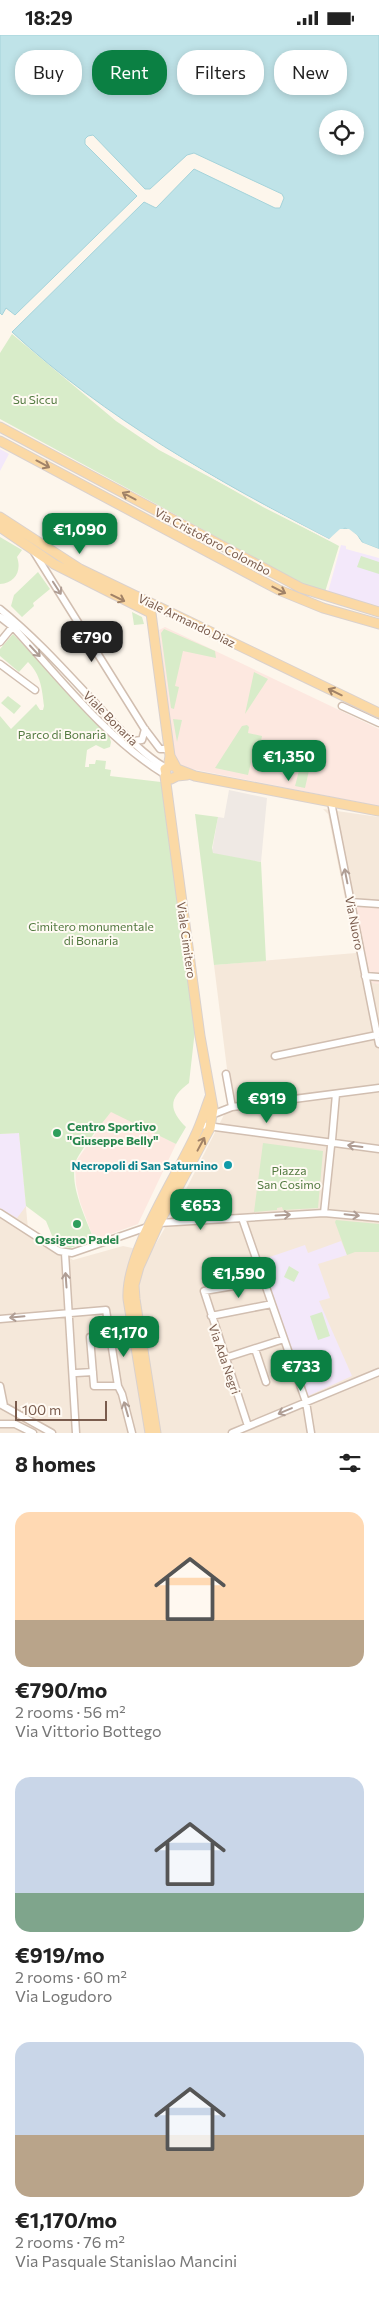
<!DOCTYPE html>
<html lang="en">
<head>
<meta charset="utf-8">
<style>
  body { margin:0; font-family:Commissioner,sans-serif; background:#f2f2f2; color:#222; height:100vh; display:flex; flex-direction:column; font-size:19px; white-space:nowrap }
  * { box-sizing:border-box; margin:0 }
  p { font-size:16px; color:#767676 }
  .icon { flex:none; width:28px; height:28px; fill:none; stroke:currentColor; stroke-width:2; stroke-linecap:round; stroke-linejoin:round }
  .map { position:relative; height:1398px; overflow:hidden }
  .details { display:flex; flex-direction:column; background:#fff; flex:1 }
  .details>* { flex:none }
  .banner { position:absolute; left:15px; top:15px; width:350px; height:45px; display:flex; gap:10px }
  .fabs { position:absolute; left:319px; top:75px; display:grid; gap:10px }
  .fabs a { display:grid; place-items:center; width:45px; height:45px; border-radius:50%; background:#fff; box-shadow:0 2px 8px #0003; font-size:25px }
  .scale { position:absolute; left:15px; bottom:12px; width:92px; box-sizing:border-box; padding-left:5px; border:2px solid #7a5c4d; border-top:0; font-size:14px; line-height:18px; white-space:nowrap; color:#7a5c4d; -webkit-text-stroke:4px #fffaf3; paint-order:stroke }
  .price { position:absolute; translate:-50% -42px; padding:0 11px; border-radius:10px; background:#0b8043; color:#fff; font-size:16px; line-height:32px; filter:drop-shadow(0 1px 2px #0008) }
  .price::after { content:''; position:absolute; left:50%; top:30px; width:15px; height:11px; margin-left:-8px; background:inherit; clip-path:polygon(0 0,100% 0,50% 100%) }
  .price.current { background:#222; color:#fff }
  ul { padding:0; list-style:none }
  li { display:grid; align-content:center; gap:10px; height:265px; padding:0 15px }
  li span { display:grid; place-items:center; height:155px; border-radius:15px; color:#555 }
  li>.icon { margin-inline-start:auto }
  span .icon { width:90px; height:90px; fill:#fffc; stroke-width:1 }
  li b { font-size:21px }
  h2 { display:flex; justify-content:space-between; align-items:center; height:60px; padding:0 15px; font-size:21px }
  .pill { padding:0 18px; border-radius:20px; background:#fff; box-shadow:0 2px 8px #0003; font-size:18px; line-height:45px }
  .pill.current { background:#0b8043; color:#fff }
  .status { display:flex; justify-content:space-between; align-items:center; height:35px; padding:0 25px; background:#fff; direction:ltr }
  .status svg { height:14px; fill:currentColor }
  .map>svg:first-child { display:block }
</style>
</head>
<body>
<div class="status"><b>18:29</b><svg viewBox="0 0 49 12"><path d="M0 12V9h3v3zM5 12V6h3v6zM10 12V3h3v9zM15 12V0h3v12zM26 1h20v11H26zM47 4h2v5h-2z"/></svg></div>
<div class="map">
<svg width="379" height="1398" viewBox="0 0 379 1398">
  <rect width="100%" height="100%" fill="#fdf6ec"/>
  <path fill="#f5e8da" d="M 323,774 L 379,782 L 379,1398 L 0,1398 L 0,1099 L 19,1098 L 28,1194 L 73,1225 L 123,1211 L 151,1217 L 177,1172 L 231,1066 L 214,930 L 356,918 L 328,779 Z"/>
  <path fill="#fde8e0" d="M 165,592 L 379,694 L 379,771 L 182,732 L 174,725 L 159,595 Z
    M 354,870 L 379,873 L 379,949 L 372,948 Z
    M 111,1076 L 176,1109 L 138,1189 L 94,1205 L 80,1167 L 76,1149 L 75,1128 Z"/>
  <path fill="#efe9e4" d="M 229,755 L 267,763 L 261,827 L 214,819 L 212,816 L 218,782 L 224,783 Z"/>
  <path fill="#f3e8fa" d="M 0,414 L 9,419 L 0,436 Z
    M 341,510 L 346,511 L 346,514 L 379,523 L 379,571 L 328,557 Z
    M 19,1098 L 26,1171 L 17,1183 L 0,1173 L 0,1099 Z
    M 341,1206 L 347,1220 L 318,1229 L 330,1263 L 319,1266 L 352,1341 L 308,1361 L 261,1225 L 305,1210 L 308,1218 Z"/>
  <path fill="#d8ecc9" d="M 12,299 L 116,386 L 159,415 L 339,511 L 325,557 L 303,549 L 0,384 L 0,318 Z
    M 0,502 L 22,515 L 17,522 C 22,536 15,548 0,549 Z
    M 361,521 L 379,527 L 379,539 L 357,532 Z
    M 38,537 L 50,554 L 33,568 L 34,571 L 22,582 L 11,571 L 14,560 Z
    M 132,577 L 142,582 L 144,589 L 134,590 Z
    M 164,594 L 215,616 L 216,623 L 183,616 L 175,651 L 179,652 L 174,674 L 171,673 L 161,598 Z
    M 13,599 L 109,700 L 111,707 L 110,712 L 104,714 L 96,710 L 87,715 L 85,732 L 89,732 L 89,729 L 95,729 L 96,725 L 106,726 L 105,734 L 111,735 L 110,741 L 161,747 L 195,995 L 189,1048 C 169,1063 168,1074 186,1092 L 176,1109 L 111,1077 C 103,1087 77,1119 75,1129 C 70,1153 86,1183 94,1205 L 70,1213 L 55,1208 L 46,1186 L 26,1171 L 19,1098 L 0,1099 L 0,681 L 11,694 L 36,669 L 40,675 L 43,675 L 44,671 C 42,654 41,640 28,627 L 19,637 L 0,621 L 0,614 Z
    M 254,637 L 268,644 L 245,679 Z
    M 8,661 L 21,671 L 14,679 L 1,668 Z
    M 173,684 L 182,685 L 177,707 Z
    M 247,690 L 249,692 L 248,698 L 262,701 L 260,711 L 255,711 L 248,740 L 215,733 L 242,691 Z
    M 305,714 L 313,718 L 305,753 L 295,751 L 300,732 L 296,731 L 300,715 L 305,716 Z
    M 195,779 L 218,782 L 212,813 L 213,818 L 261,827 L 266,926 L 214,930 Z
    M 263,1108 L 323,1116 L 318,1173 L 283,1175 L 282,1172 L 277,1173 L 277,1175 L 254,1177 Z
    M 336,1185 L 379,1189 L 379,1217 L 355,1217 L 347,1220 L 335,1187 Z
    M 289,1231 L 299,1237 L 294,1247 L 284,1242 Z
    M 322,1277 L 330,1301 L 318,1305 L 310,1281 Z"/>
  <path fill="#bfe3e8" stroke="#a5d3da" fill-rule="evenodd" d="M 0,0 L 379,0 L 379,514 L 363,508 L 357,500 L 345,493 L 329,504 C 216,445 106,384 12,297 L 144,167 L 156,173 L 194,134 L 275,173 L 280,173 L 284,163 L 282,159 L 194,118 L 187,120 L 150,154 L 145,154 L 93,100 L 88,101 L 85,104 L 85,109 L 137,161 L 15,280 L 6,273 L 2,280 L 0,278 ZM 328,84 L 355,84 L 355,111 L 328,111 Z"/>
  <path fill="#fdf6ec" d="M 163,415 L 168,415 L 246,461 L 329,504 L 340,494 L 349,494 L 357,500 L 361,507 L 379,514 L 379,516 L 362,511 L 352,499 L 345,496 L 330,506 L 263,472 Z"/>
  <g fill="none" stroke-linecap="round" stroke-linejoin="round">
    <defs>
      <path id="minor" d="M 34,517 L 144,693 L 160,714 L 169,714
        M 0,574 C 36,603 66,637 98,671 C 118,692 140,718 166,733
        M 0,582 L 13,592 C 59,642 106,703 164,739
        M 0,607 L 14,590
        M 0,629 L 35,655
        M 342,671 L 379,688
        M 133,706 L 142,705 L 145,694
        M 331,767 L 379,1009
        M 350,867 L 379,869
        M 365,941 L 379,942
        M 275,1021 L 377,1000
        M 226,1039 L 232,1072
        M 214,1079 L 232,1072 L 379,1053
        M 200,1090 L 379,1114
        M 332,1105 L 336,1059
        M 0,1178 L 59,1216 L 72,1218 L 159,1188 L 324,1178 L 379,1183
        M 324,1178 L 331,1111
        M 242,1183 L 306,1367 L 311,1398
        M 65,1218 L 76,1398
        M 211,1281 L 272,1269
        M 0,1284 L 106,1275 L 118,1351 L 122,1359 L 132,1398
        M 110,1299 L 90,1302 L 94,1351 L 118,1351
        M 255,1314 L 266,1347
        M 225,1323 L 284,1304
        M 76,1338 L 93,1337
        M 0,1351 L 4,1371
        M 0,1369 L 52,1398
        M 0,1389 L 15,1389 L 33,1398
        M 248,1391 L 204,1256 L 264,1246
        M 232,1398 L 379,1337"/>
      <path id="major" d="M 0,392 L 301,553 L 379,577
        M 0,406 L 279,555 L 323,573 L 379,589
        M 0,482 L 80,534 L 379,678
        M 0,492 L 54,529 L 151,578
        M 151,578 L 170,721 L 169,727
        M 170,721 L 177,734 L 195,741 L 379,776
        M 174,731 L 170,731 L 165,734 L 167,743 L 171,744 L 177,741 L 187,740
        M 150,1398 L 128,1264 C 125,1219 175,1144 195,1101 C 201,1089 205,1075 210,1062
        M 156,1398 L 135,1264 L 134,1250 L 139,1232 L 159,1188 L 210,1093 L 213,1073 L 200,1001 L 165,741"/>
    </defs>
    <use href="#minor" stroke="#d1beb0" stroke-width="9"/>
    <use href="#major" stroke="#dad1cd" stroke-width="11"/>
    <use href="#minor" stroke="#fff" stroke-width="6"/>
    <use href="#major" stroke="#fbd9a5" stroke-width="9"/>
  </g>
  <defs><path id="oneway-shaft" d="M-6 0H5M1.5-3L5.5 0L1.5 3" fill="none" stroke-width="1.6" stroke-linecap="round" stroke-linejoin="round" transform="scale(1.25)"/></defs>
  <g stroke="#a18267">
    <use href="#oneway-shaft" transform="translate(43 429) rotate(28)"/>
    <use href="#oneway-shaft" transform="translate(129 461) rotate(-152)"/>
    <use href="#oneway-shaft" transform="translate(279 555) rotate(27)"/>
    <use href="#oneway-shaft" transform="translate(118 563) rotate(26)"/>
    <use href="#oneway-shaft" transform="translate(335 657) rotate(-154)"/>
    <use href="#oneway-shaft" transform="translate(201 1109) rotate(-62)"/>
  </g>
  <g stroke="#af9d94">
    <use href="#oneway-shaft" transform="translate(57 553) rotate(57)"/>
    <use href="#oneway-shaft" transform="translate(35 616) rotate(47)"/>
    <use href="#oneway-shaft" transform="translate(346 841) rotate(-101)"/>
    <use href="#oneway-shaft" transform="translate(355 1111) rotate(-173)"/>
    <use href="#oneway-shaft" transform="translate(283 1180) rotate(-3)"/>
    <use href="#oneway-shaft" transform="translate(352 1180) rotate(6)"/>
    <use href="#oneway-shaft" transform="translate(66 1245) rotate(-94)"/>
    <use href="#oneway-shaft" transform="translate(17 1282) rotate(175)"/>
    <use href="#oneway-shaft" transform="translate(126 1374) rotate(-106)"/>
    <use href="#oneway-shaft" transform="translate(285 1376) rotate(157)"/>
  </g>
  <g fill="#2e9e5b" stroke="#fffaf3" stroke-width="2">
    <circle cx="57" cy="1098" r="5"/>
    <circle cx="77" cy="1189" r="5"/>
  </g>
  <circle fill="#0f9aa8" stroke="#fffaf3" stroke-width="2" cx="228" cy="1130" r="5"/>
  <g text-anchor="middle" dominant-baseline="central" stroke-width="4" stroke-linejoin="round" paint-order="stroke">
    <g font-size="12" fill="#537a41" stroke="#fffaf3">
      <text x="35" y="364">Su Siccu</text>
      <text x="62" y="699">Parco di Bonaria</text>
      <text x="91" y="891">Cimitero monumentale<tspan x="91" dy="14">di Bonaria</tspan></text>
      <text x="289" y="1135">Piazza<tspan x="289" dy="14">San Cosimo</tspan></text>
    </g>
    <g font-size="12" fill="#7a5c4d" stroke="#fffaf3">
      <text transform="translate(213 506) rotate(28)">Via Cristoforo Colombo</text>
      <text transform="translate(187 585) rotate(26)">Viale Armando Diaz</text>
      <text transform="translate(111 683) rotate(45)">Viale Bonaria</text>
      <text transform="translate(355 888) rotate(79)">Via Nuoro</text>
      <text transform="translate(187 905) rotate(82)">Viale Cimitero</text>
      <text transform="translate(225 1324) rotate(71)">Via Ada Negri</text>
    </g>
    <g font-size="12" font-weight="bold" fill="#27864d" stroke="#fffaf3" text-anchor="start">
      <text x="67" y="1091">Centro Sportivo<tspan x="67" dy="14">"Giuseppe Belly"</tspan></text>
      <text x="77" y="1204" text-anchor="middle">Ossigeno Padel</text>
    </g>
    <g font-size="12" font-weight="bold" fill="#0d838f" stroke="#fffaf3" text-anchor="end">
      <text x="218" y="1130">Necropoli di San Saturnino</text>
    </g>
  </g>
</svg>
<div class="fabs">
<a><svg class="icon" aria-label="locate" viewBox="0 0 24 24"><circle cx="12" cy="12" r="6"/><path d="M12 2v4M12 18v4M2 12h4M18 12h4"/></svg></a>
</div>
<div class="scale">100 m</div>
<b class="price" style="left:80px;top:520px">€1,090</b>
<b class="price current" style="left:92px;top:628px">€790</b>
<b class="price" style="left:289px;top:747px">€1,350</b>
<b class="price" style="left:267px;top:1089px">€919</b>
<b class="price" style="left:201px;top:1196px">€653</b>
<b class="price" style="left:239px;top:1264px">€1,590</b>
<b class="price" style="left:124px;top:1323px">€1,170</b>
<b class="price" style="left:301px;top:1357px">€733</b>
<div class="banner">
<a class="pill">Buy</a>
<a class="pill current">Rent</a>
<a class="pill">Filters</a>
<a class="pill">New</a>
</div>
</div>
<section class="details">
<h2>8 homes<svg class="icon" aria-label="filters" viewBox="0 0 24 24"><path d="M4 7h16M4 17h16"/><circle cx="9" cy="7" r="2"/><circle cx="15" cy="17" r="2"/></svg></h2>
<ul>
<li><span style="background:linear-gradient(#ffd9b3 70%,#b9a48a 0)"><svg class="icon" aria-label="home" viewBox="0 0 24 24"><path d="M3 11l9-7 9 7M6 9v11h12V9"/></svg></span><div><b>€790/mo</b><p>2 rooms · 56 m²</p><p>Via Vittorio Bottego</p></div></li>
<li><span style="background:linear-gradient(#c9d6e8 75%,#7fa58c 0)"><svg class="icon" aria-label="home" viewBox="0 0 24 24"><path d="M3 11l9-7 9 7M6 9v11h12V9"/></svg></span><div><b>€919/mo</b><p>2 rooms · 60 m²</p><p>Via Logudoro</p></div></li>
<li><span style="background:linear-gradient(#c9d6e8 60%,#b9a48a 0)"><svg class="icon" aria-label="home" viewBox="0 0 24 24"><path d="M3 11l9-7 9 7M6 9v11h12V9"/></svg></span><div><b>€1,170/mo</b><p>2 rooms · 76 m²</p><p>Via Pasquale Stanislao Mancini</p></div></li>
</ul>
</section>
</body>
</html>
